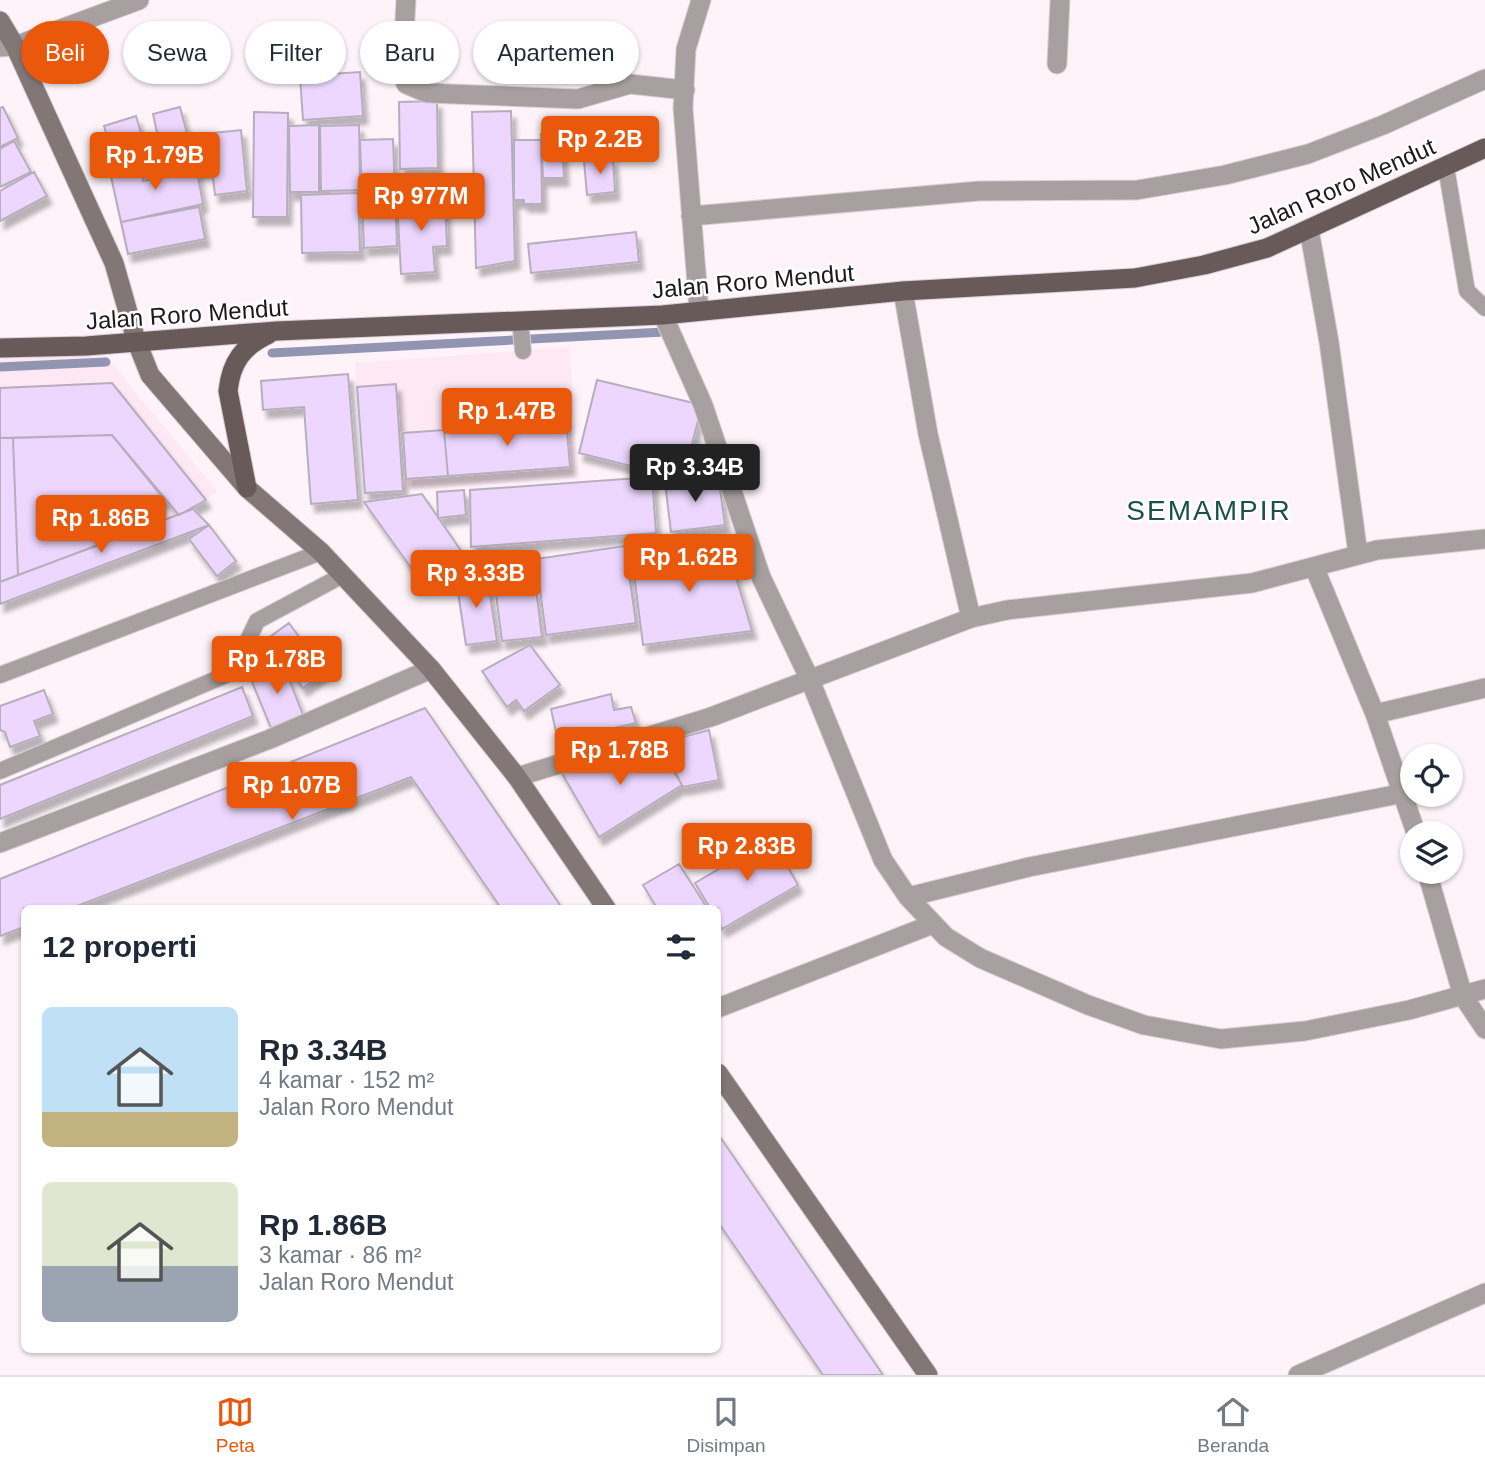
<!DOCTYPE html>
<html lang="id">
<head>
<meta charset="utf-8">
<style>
  body { margin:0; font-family:Arial,sans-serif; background:#f6f6f7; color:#1f2937; height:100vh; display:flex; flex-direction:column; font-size:26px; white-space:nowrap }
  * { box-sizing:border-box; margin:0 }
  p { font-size:23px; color:#747a83 }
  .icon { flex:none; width:38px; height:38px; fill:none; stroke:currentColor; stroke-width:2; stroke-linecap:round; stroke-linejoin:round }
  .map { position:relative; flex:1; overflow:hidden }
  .details { position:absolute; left:21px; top:905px; width:700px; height:448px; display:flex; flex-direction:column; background:#fff; border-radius:10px; box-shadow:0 2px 5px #0004 }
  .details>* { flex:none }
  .banner { position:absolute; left:21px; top:21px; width:700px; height:63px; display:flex; gap:14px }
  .tools { position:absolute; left:1400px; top:744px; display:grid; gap:14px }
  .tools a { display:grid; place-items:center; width:63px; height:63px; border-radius:50%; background:#fff; box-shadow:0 2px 5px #0004; font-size:35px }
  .price { position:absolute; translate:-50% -60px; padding:0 16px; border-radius:7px; background:#ea580c; color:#fff; font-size:23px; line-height:46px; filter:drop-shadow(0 2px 4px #0008) }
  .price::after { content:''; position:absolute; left:50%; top:42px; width:21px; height:16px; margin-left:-10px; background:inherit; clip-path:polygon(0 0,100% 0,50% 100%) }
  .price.current { background:#222; color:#fff }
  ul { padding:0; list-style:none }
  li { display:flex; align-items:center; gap:21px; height:175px; padding:0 21px }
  li span { display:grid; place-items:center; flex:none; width:196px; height:140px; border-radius:10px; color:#555 }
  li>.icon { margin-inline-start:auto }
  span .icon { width:84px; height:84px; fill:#fffc; stroke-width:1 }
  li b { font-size:30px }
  h2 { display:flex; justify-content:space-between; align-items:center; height:84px; padding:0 21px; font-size:30px }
  .chip { padding:0 24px; border-radius:32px; background:#fff; box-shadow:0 2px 5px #0004; font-size:24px; line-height:63px }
  .chip.current { background:#ea580c; color:#fff }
  .dock { display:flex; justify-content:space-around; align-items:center; height:98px; border-top:2px solid #e0e1e3; background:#fff; font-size:19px; color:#747a83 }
  .dock a { display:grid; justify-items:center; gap:4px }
  .dock .current { color:#ea580c }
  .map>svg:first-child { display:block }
</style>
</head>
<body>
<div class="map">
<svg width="1485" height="1375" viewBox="0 0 1485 1375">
  <defs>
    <filter id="shadow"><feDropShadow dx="4.5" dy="8" stdDeviation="2" flood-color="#0004"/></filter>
  </defs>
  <rect width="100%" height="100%" fill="#fdf3f8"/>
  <path fill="#fde8f3" d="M 569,347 L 579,478 L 365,493 L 355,363 Z
    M 104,354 L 217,491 L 193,509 L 0,582 L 0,359 Z"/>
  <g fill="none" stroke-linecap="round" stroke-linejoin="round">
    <path stroke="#9295b2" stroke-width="9" d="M 272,353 L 664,332
      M 0,367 L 106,362"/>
  </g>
  <path fill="#edd7fe" stroke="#b7aebd" stroke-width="2" filter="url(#shadow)" d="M 360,72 L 363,116 L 303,120 L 300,76 Z
    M 437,101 L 438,168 L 400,169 L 399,102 Z
    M 3,107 L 18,138 L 0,147 L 0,108 Z
    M 180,107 L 192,153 L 163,160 L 153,114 Z
    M 511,111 L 515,261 L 476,268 L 472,112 Z
    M 254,112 L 288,113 L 287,217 L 253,217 Z
    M 136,116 L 148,157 L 116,167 L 104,126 Z
    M 589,120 L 615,121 L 613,153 L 587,152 Z
    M 319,125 L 319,192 L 290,192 L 289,126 Z
    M 359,125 L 360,190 L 321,191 L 320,126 Z
    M 241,130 L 247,191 L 215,195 L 212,169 L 198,170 L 194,135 Z
    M 562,133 L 564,178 L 543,178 L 541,134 Z
    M 393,139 L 397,246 L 364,248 L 360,140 Z
    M 514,140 L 541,140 L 542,204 L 524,204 L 524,200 L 514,200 Z
    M 14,141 L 31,172 L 0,187 L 0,149 Z
    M 613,158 L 615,192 L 587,195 L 584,161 Z
    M 195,161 L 203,204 L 121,222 L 110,172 L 140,166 L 143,181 L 181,173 L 179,164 Z
    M 34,172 L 47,196 L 0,221 L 0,191 Z
    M 358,193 L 360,252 L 302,253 L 301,195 Z
    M 445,197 L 447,246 L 433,247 L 435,272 L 401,274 L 397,199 Z
    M 199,207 L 205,239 L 128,254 L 121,222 Z
    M 636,232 L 639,262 L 531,273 L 528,244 Z
    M 348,374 L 358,500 L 311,504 L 304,407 L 263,410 L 261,381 Z
    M 597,380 L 702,405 L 683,479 L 579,453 Z
    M 112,383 L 206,500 L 179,515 L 112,435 L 0,438 L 0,388 Z
    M 396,384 L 403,491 L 365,493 L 357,387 Z
    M 566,420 L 570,467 L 448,476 L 444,430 Z
    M 444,430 L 448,476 L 406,479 L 403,433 Z
    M 112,435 L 163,498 L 155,524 L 18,575 L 13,438 Z
    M 0,438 L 13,438 L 18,575 L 0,582 Z
    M 718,475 L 725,525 L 671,532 L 665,482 Z
    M 652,477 L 656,533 L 471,547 L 470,490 Z
    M 464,490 L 466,515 L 438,518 L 437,492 Z
    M 422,494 L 466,558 L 424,586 L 364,502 Z
    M 193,509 L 209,525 L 0,604 L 0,582 Z
    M 209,525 L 236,561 L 217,576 L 189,539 Z
    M 724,537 L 752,631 L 643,645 L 632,558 L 683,551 L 681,543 Z
    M 625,546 L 636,623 L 546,635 L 536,559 Z
    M 487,575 L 497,641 L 466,645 L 456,579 Z
    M 536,589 L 542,637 L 502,641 L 496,594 Z
    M 289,623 L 325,672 L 303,688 L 267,639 Z
    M 530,645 L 560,685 L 524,711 L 516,700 L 507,707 L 482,671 Z
    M 283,664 L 303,715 L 271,728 L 250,677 Z
    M 242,687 L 253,716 L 0,819 L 0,785 Z
    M 44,690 L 53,714 L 34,721 L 40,736 L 10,747 L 5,732 L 0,730 L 0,706 Z
    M 611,694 L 614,710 L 631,707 L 636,723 L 558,741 L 551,709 Z
    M 425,708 L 562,908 L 501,908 L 411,777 L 72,908 L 24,908 L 24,927 L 0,936 L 0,879 Z
    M 709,730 L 719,780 L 683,787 L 660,743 Z
    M 657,745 L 682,785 L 599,837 L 560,770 L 603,753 L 615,771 Z
    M 771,838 L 798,885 L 722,929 L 718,921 L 718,908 L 710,908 L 695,883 Z
    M 679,864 L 707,908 L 657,908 L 643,885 Z
    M 718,1134 L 883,1375 L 823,1375 L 718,1222 Z"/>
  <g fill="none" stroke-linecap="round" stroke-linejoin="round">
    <defs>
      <path id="service" d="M 1446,167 L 1467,291 L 1485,308
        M 520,320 L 523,351
        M 0,675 L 321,552
        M 0,771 L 233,672 L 257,621 L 343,575"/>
      <path id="minor" d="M 406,0 L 402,74 L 406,84 L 427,93 L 578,99 L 630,84 L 685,90
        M 0,47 L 15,46 L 139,0
        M 1057,64 L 1060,0
        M 691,216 L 979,191 L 1137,190 L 1225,175 L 1308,154 L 1383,125 L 1485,79
        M 1309,229 L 1329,342 L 1358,554
        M 903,291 L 928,434 L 971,618
        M 699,310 L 683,108 L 686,49 L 701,0
        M 663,315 L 703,405 L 761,577 L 810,680 L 883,860 L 908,897 L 946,937 L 980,958 L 1088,1005 L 1144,1025 L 1221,1039 L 1305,1031 L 1409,1010 L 1485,989
        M 1315,569 L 1375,714 L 1416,833
        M 1375,714 L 1485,688
        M 517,777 L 711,717 L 971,618 L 1007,610 L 1252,583 L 1377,550 L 1485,539
        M 1427,872 L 1463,996 L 1485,1029
        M 908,897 L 1029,867 L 1404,793
        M 718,1008 L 933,924
        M 1298,1375 L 1485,1293"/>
      <path id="tertiary" d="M 0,843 L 270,739 L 431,669"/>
      <path id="secondary" d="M 0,21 L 15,46 L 114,263 L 136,340 L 150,375 L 247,488 L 321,552 L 431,669 L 517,777 L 606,908
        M 718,1073 L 928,1375"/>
      <path id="primary" d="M 0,348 L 86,346 L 277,331 L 663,315 L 903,291 L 1135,278 L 1204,265 L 1267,248 L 1485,148
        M 247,488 L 228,391 C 231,362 243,346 269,334"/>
    </defs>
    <use href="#service" stroke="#d9d0d5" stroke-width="18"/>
    <use href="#minor" stroke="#d9d0d5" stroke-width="21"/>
    <use href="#tertiary" stroke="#d9d0d5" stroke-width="21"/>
    <use href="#secondary" stroke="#d9d0d5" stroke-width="21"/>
    <use href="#primary" stroke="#d9d0d5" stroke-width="21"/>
    <use href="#service" stroke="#a8a0a0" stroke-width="16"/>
    <use href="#minor" stroke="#a8a0a0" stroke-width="19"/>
    <use href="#tertiary" stroke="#a8a0a0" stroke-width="19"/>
    <use href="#secondary" stroke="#837676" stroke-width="19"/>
    <use href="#primary" stroke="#685a59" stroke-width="19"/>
  </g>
  <g text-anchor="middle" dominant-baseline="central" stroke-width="5" stroke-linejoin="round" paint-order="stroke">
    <g font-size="24" fill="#1e181b" stroke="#fff">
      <text transform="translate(1341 186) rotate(-24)">Jalan Roro Mendut</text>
      <text transform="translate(753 281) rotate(-5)">Jalan Roro Mendut</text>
      <text transform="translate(187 314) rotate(-4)">Jalan Roro Mendut</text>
    </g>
    <g font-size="28" letter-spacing="2" fill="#1c5145" stroke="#fff">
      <text x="1209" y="510">SEMAMPIR</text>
    </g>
  </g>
</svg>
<div class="tools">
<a><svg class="icon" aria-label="locate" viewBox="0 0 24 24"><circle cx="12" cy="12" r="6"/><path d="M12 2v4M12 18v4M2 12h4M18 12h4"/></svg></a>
<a><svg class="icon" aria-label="layers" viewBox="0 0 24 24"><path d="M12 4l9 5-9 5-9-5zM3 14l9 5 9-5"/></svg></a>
</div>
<b class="price" style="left:600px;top:176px">Rp 2.2B</b>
<b class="price" style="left:155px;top:192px">Rp 1.79B</b>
<b class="price" style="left:421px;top:233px">Rp 977M</b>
<b class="price" style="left:507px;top:448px">Rp 1.47B</b>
<b class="price current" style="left:695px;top:504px">Rp 3.34B</b>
<b class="price" style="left:101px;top:555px">Rp 1.86B</b>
<b class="price" style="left:689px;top:594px">Rp 1.62B</b>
<b class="price" style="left:476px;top:610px">Rp 3.33B</b>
<b class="price" style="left:277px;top:696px">Rp 1.78B</b>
<b class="price" style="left:620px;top:787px">Rp 1.78B</b>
<b class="price" style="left:292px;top:822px">Rp 1.07B</b>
<b class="price" style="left:747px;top:883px">Rp 2.83B</b>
<div class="banner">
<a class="chip current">Beli</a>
<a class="chip">Sewa</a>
<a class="chip">Filter</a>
<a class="chip">Baru</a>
<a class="chip">Apartemen</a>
</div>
<section class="details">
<h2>12 properti<svg class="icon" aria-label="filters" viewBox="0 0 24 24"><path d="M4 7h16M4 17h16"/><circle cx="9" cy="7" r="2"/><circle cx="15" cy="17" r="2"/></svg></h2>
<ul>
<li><span style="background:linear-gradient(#bfe0f5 75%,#c2b280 0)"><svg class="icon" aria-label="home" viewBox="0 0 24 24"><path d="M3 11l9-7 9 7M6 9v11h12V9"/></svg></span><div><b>Rp 3.34B</b><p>4 kamar · 152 m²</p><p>Jalan Roro Mendut</p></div></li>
<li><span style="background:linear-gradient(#dfe7d0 60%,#9aa5b1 0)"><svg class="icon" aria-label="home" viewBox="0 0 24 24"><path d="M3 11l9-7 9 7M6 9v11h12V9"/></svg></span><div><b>Rp 1.86B</b><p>3 kamar · 86 m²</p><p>Jalan Roro Mendut</p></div></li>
</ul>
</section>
</div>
<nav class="dock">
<a class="current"><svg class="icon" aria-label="map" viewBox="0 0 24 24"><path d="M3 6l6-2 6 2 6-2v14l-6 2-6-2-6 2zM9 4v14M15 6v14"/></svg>Peta</a>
<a><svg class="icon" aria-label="saved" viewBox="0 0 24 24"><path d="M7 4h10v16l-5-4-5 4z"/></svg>Disimpan</a>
<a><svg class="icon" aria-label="home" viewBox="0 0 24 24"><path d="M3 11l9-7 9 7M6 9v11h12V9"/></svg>Beranda</a>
</nav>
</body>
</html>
